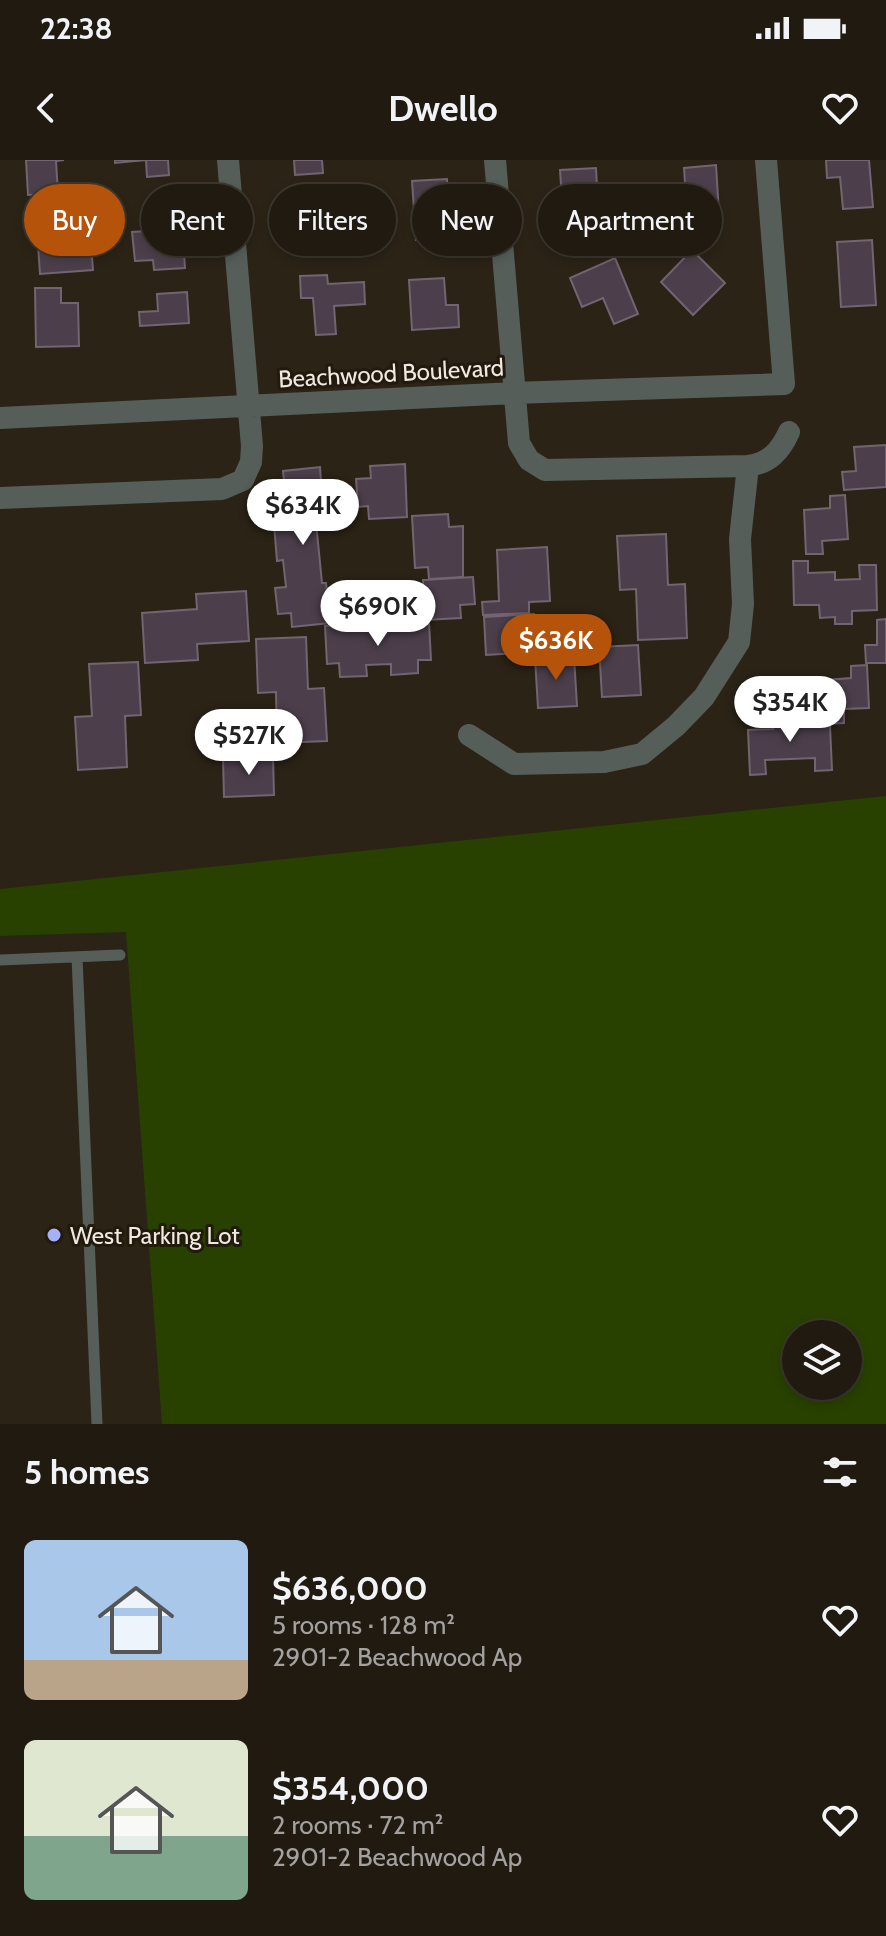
<!DOCTYPE html>
<html lang="en">
<head>
<meta charset="utf-8">
<style>
  body { margin:0; font-family:Cabin,sans-serif; background:#2d271e; color:#f1f3f6; height:100vh; display:flex; flex-direction:column; font-size:30px; white-space:nowrap }
  * { box-sizing:border-box; margin:0 }
  p { font-size:26px; color:#a2a19f }
  .icon { flex:none; width:44px; height:44px; fill:none; stroke:currentColor; stroke-width:2; stroke-linecap:round; stroke-linejoin:round }
  .map { position:relative; height:1264px; overflow:hidden }
  .drawer { display:flex; flex-direction:column; background:#201a10; flex:1 }
  .drawer>* { flex:none }
  .top-card { position:absolute; left:24px; top:24px; width:838px; height:72px; display:flex; gap:16px }
  .fabs { position:absolute; left:782px; top:1160px; display:grid; gap:16px }
  .fabs a { display:grid; place-items:center; width:80px; height:80px; border-radius:50%; background:#201a10; box-shadow:0 4px 12px #0003,0 0 0 2px #3d3830; font-size:40px }
  .price { position:absolute; translate:-50% -68px; padding:0 18px; border-radius:28px; background:#fff; color:#222; font-size:26px; line-height:52px; filter:drop-shadow(0 2px 4px #0008) }
  .price::after { content:''; position:absolute; left:50%; top:48px; width:24px; height:18px; margin-left:-12px; background:inherit; clip-path:polygon(0 0,100% 0,50% 100%) }
  .price.active { background:#b45309; color:#fff }
  ul { padding:0; list-style:none }
  li { display:flex; align-items:center; gap:24px; height:200px; padding:0 24px }
  li span { display:grid; place-items:center; flex:none; width:224px; height:160px; border-radius:12px; color:#555 }
  li>.icon { margin-inline-start:auto }
  span .icon { width:96px; height:96px; fill:#fffc; stroke-width:1 }
  li b { font-size:34px }
  h2 { display:flex; justify-content:space-between; align-items:center; height:96px; padding:0 24px; font-size:34px }
  .tag { padding:0 28px; border-radius:36px; background:#201a10; box-shadow:0 4px 12px #0003,0 0 0 2px #3d3830; font-size:28px; line-height:72px }
  .tag.active { background:#b45309; color:#fff }
  .status { display:flex; justify-content:space-between; align-items:center; height:56px; padding:0 40px; background:#201a10; direction:ltr }
  .status svg { height:22px; fill:currentColor }
  header { display:flex; justify-content:space-between; align-items:center; height:104px; padding:0 24px; background:#201a10; font-size:36px; font-weight:800 }
  .map>svg:first-child { display:block }
</style>
</head>
<body>
<div class="status"><b>22:38</b><svg viewBox="0 0 49 12"><path d="M0 12V9h3v3zM5 12V6h3v6zM10 12V3h3v9zM15 12V0h3v12zM26 1h20v11H26zM47 4h2v5h-2z"/></svg></div>
<header><svg class="icon" aria-label="back" viewBox="0 0 24 24"><path d="M15 5l-7 7 7 7"/></svg>Dwello<svg class="icon" aria-label="heart" viewBox="0 0 24 24"><path d="M12 20l-8-8c-3-5 5-10 8-4 3-6 11-1 8 4z"/></svg></header>
<div class="map">
<svg width="886" height="1264" viewBox="0 0 886 1264">
  <rect width="100%" height="100%" fill="#2b2316"/>
  <path fill="#284100" fill-rule="evenodd" d="M 886,636 L 886,1264 L 162,1264 L 126,772 L 0,776 L 0,729 ZM 796,1174 L 848,1174 L 848,1226 L 796,1226 Z"/>
  <path fill="#4c3f4b" stroke="#726470" stroke-width="2" d="M 26,0 L 64,0 L 56,1 L 58,33 L 28,35 Z
    M 115,0 L 168,0 L 169,15 L 147,17 L 146,0 L 115,3 Z
    M 294,0 L 322,0 L 323,13 L 295,15 Z
    M 826,0 L 869,0 L 873,47 L 843,49 L 840,17 L 827,18 Z
    M 716,5 L 719,53 L 687,55 L 684,8 Z
    M 596,8 L 599,68 L 564,70 L 560,10 Z
    M 447,19 L 450,77 L 416,80 L 412,21 Z
    M 327,33 L 328,49 L 337,49 L 339,65 L 329,66 L 331,90 L 301,92 L 297,35 Z
    M 73,53 L 73,60 L 89,59 L 93,110 L 40,114 L 36,55 Z
    M 182,63 L 185,108 L 154,110 L 153,100 L 135,101 L 132,72 L 164,70 L 164,65 Z
    M 872,80 L 876,145 L 841,147 L 837,82 Z
    M 692,90 L 725,123 L 693,155 L 661,122 Z
    M 615,98 L 638,154 L 614,164 L 603,138 L 582,147 L 570,118 Z
    M 327,115 L 328,124 L 364,122 L 365,144 L 334,146 L 336,174 L 316,175 L 313,138 L 301,138 L 300,116 Z
    M 444,118 L 446,145 L 458,145 L 459,167 L 412,170 L 409,120 Z
    M 35,128 L 61,128 L 61,143 L 78,143 L 79,186 L 36,187 Z
    M 187,132 L 189,163 L 140,166 L 139,152 L 158,151 L 157,134 Z
    M 886,285 L 886,327 L 844,330 L 842,312 L 856,311 L 854,287 Z
    M 405,304 L 407,357 L 369,359 L 368,346 L 358,347 L 356,319 L 371,318 L 370,306 Z
    M 320,307 L 321,322 L 334,321 L 336,347 L 325,348 L 326,361 L 316,362 L 322,423 L 326,423 L 330,463 L 292,467 L 291,453 L 278,454 L 275,428 L 286,427 L 283,400 L 277,401 L 274,364 L 288,362 L 283,311 Z
    M 845,335 L 848,379 L 822,381 L 823,394 L 806,394 L 804,350 L 830,348 L 830,336 Z
    M 448,354 L 449,367 L 463,366 L 463,417 L 429,419 L 428,407 L 415,408 L 412,356 Z
    M 666,374 L 668,425 L 685,424 L 687,478 L 638,480 L 636,429 L 620,430 L 617,376 Z
    M 547,387 L 550,441 L 529,442 L 529,453 L 483,455 L 482,442 L 499,441 L 497,390 Z
    M 793,401 L 808,401 L 808,413 L 835,412 L 835,420 L 860,419 L 859,405 L 876,405 L 877,450 L 852,451 L 852,464 L 835,464 L 835,457 L 820,458 L 819,445 L 794,445 Z
    M 473,417 L 475,444 L 460,445 L 461,458 L 425,460 L 423,420 Z
    M 246,431 L 249,481 L 197,484 L 198,500 L 145,503 L 142,453 L 197,449 L 196,434 Z
    M 534,454 L 537,492 L 486,495 L 484,457 Z
    M 886,459 L 886,503 L 866,503 L 865,485 L 877,485 L 877,460 Z
    M 429,462 L 431,500 L 418,500 L 418,513 L 391,515 L 391,504 L 366,505 L 367,516 L 340,517 L 339,503 L 327,504 L 325,466 L 364,465 L 364,471 L 390,470 L 390,463 Z
    M 306,477 L 308,529 L 324,528 L 327,581 L 277,583 L 276,532 L 258,533 L 256,479 Z
    M 638,485 L 641,535 L 602,537 L 599,487 Z
    M 574,496 L 577,546 L 538,548 L 535,498 Z
    M 138,502 L 141,555 L 125,556 L 127,607 L 78,610 L 75,557 L 92,556 L 89,504 Z
    M 867,505 L 869,548 L 844,549 L 844,563 L 828,564 L 826,520 L 851,518 L 851,506 Z
    M 803,554 L 804,567 L 830,566 L 832,610 L 815,611 L 815,598 L 765,600 L 766,614 L 750,615 L 748,570 L 773,569 L 772,556 Z
    M 267,582 L 267,594 L 220,597 L 220,585 Z
    M 273,596 L 274,635 L 224,637 L 223,599 Z"/>
  <g fill="none" stroke-linecap="round" stroke-linejoin="round">
    <path stroke="#565e5a" stroke-width="11" d="M 77,797 L 97,1264
      M 0,800 L 120,795"/>
    <path stroke="#565e5a" stroke-width="22" d="M 495,0 L 519,283 L 529,300 L 545,310 L 748,306 C 769,303 780,292 789,272
      M 0,258 L 513,233 L 784,224 L 766,0
      M 0,338 L 222,329 L 243,320 L 251,302 L 252,286 L 228,0
      M 469,575 L 514,604 L 604,602 L 642,594 L 676,566 L 704,537 L 739,482 L 743,444 L 740,379 L 748,306"/>
  </g>
  <circle fill="#a6b1fc" stroke="#221a0d" stroke-width="3" cx="54" cy="1075" r="8"/>
  <g text-anchor="middle" dominant-baseline="central" stroke-width="6" stroke-linejoin="round" paint-order="stroke">
    <g font-size="24" fill="#efe9e1" stroke="#221a0d">
      <text transform="translate(391 213) rotate(-3)">Beachwood Boulevard</text>
    </g>
    <g font-size="24" fill="#efe9e1" stroke="#221a0d" text-anchor="start">
      <text x="70" y="1075">West Parking Lot</text>
    </g>
  </g>
</svg>
<div class="fabs">
<a><svg class="icon" aria-label="layers" viewBox="0 0 24 24"><path d="M12 4l9 5-9 5-9-5zM3 14l9 5 9-5"/></svg></a>
</div>
<b class="price" style="left:303px;top:387px">$634K</b>
<b class="price" style="left:378px;top:488px">$690K</b>
<b class="price active" style="left:556px;top:522px">$636K</b>
<b class="price" style="left:790px;top:584px">$354K</b>
<b class="price" style="left:249px;top:617px">$527K</b>
<div class="top-card">
<a class="tag active">Buy</a>
<a class="tag">Rent</a>
<a class="tag">Filters</a>
<a class="tag">New</a>
<a class="tag">Apartment</a>
</div>
</div>
<section class="drawer">
<h2>5 homes<svg class="icon" aria-label="filters" viewBox="0 0 24 24"><path d="M4 7h16M4 17h16"/><circle cx="9" cy="7" r="2"/><circle cx="15" cy="17" r="2"/></svg></h2>
<ul>
<li><span style="background:linear-gradient(#a9c7e8 75%,#b9a48a 0)"><svg class="icon" aria-label="home" viewBox="0 0 24 24"><path d="M3 11l9-7 9 7M6 9v11h12V9"/></svg></span><div><b>$636,000</b><p>5 rooms · 128 m²</p><p>2901-2 Beachwood Ap</p></div><svg class="icon" aria-label="heart" viewBox="0 0 24 24"><path d="M12 20l-8-8c-3-5 5-10 8-4 3-6 11-1 8 4z"/></svg></li>
<li><span style="background:linear-gradient(#dfe7d0 60%,#7fa58c 0)"><svg class="icon" aria-label="home" viewBox="0 0 24 24"><path d="M3 11l9-7 9 7M6 9v11h12V9"/></svg></span><div><b>$354,000</b><p>2 rooms · 72 m²</p><p>2901-2 Beachwood Ap</p></div><svg class="icon" aria-label="heart" viewBox="0 0 24 24"><path d="M12 20l-8-8c-3-5 5-10 8-4 3-6 11-1 8 4z"/></svg></li>
</ul>
</section>
</body>
</html>
